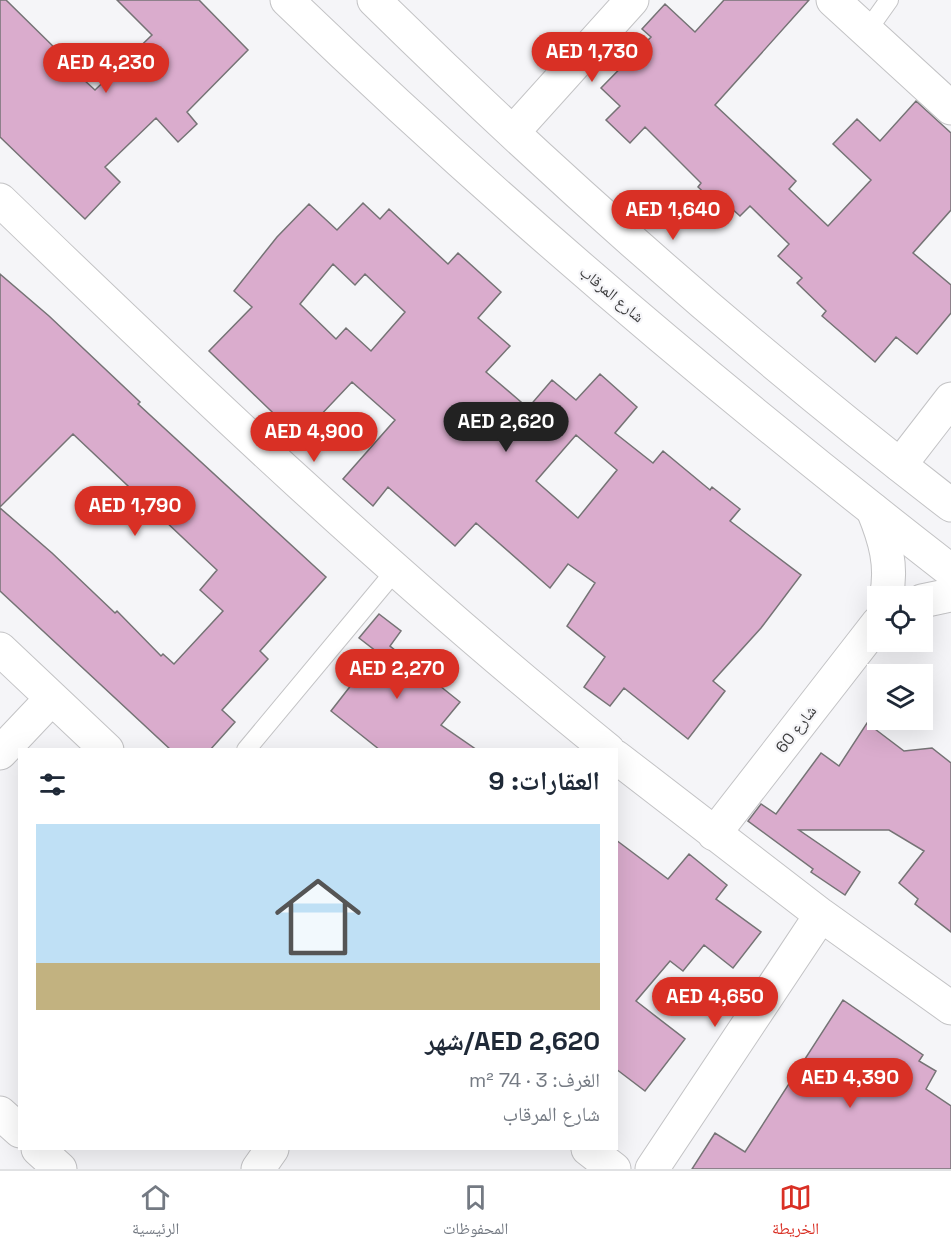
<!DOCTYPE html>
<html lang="ar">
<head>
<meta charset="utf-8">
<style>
  body { margin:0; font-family:"Space Grotesk","Noto Naskh Arabic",sans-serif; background:#f6f6f7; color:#1f2937; direction:rtl; height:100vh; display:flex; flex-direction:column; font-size:22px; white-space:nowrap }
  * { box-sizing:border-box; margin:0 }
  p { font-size:20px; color:#747a83 }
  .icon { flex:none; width:33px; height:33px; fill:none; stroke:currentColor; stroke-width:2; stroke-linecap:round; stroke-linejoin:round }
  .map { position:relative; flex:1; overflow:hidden; direction:ltr }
  .details { position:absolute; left:18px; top:748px; width:600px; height:402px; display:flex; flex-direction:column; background:#fff; border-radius:0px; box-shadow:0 6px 24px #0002; direction:rtl }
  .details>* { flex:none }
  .buttons { position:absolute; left:867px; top:586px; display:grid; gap:12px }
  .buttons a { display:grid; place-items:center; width:66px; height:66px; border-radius:0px; background:#fff; box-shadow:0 6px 24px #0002; font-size:30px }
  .price { position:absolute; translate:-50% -51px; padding:0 14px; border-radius:21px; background:#d93025; color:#fff; font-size:20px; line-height:39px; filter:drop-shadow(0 2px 3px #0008) }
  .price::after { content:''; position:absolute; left:50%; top:36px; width:18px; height:14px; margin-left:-9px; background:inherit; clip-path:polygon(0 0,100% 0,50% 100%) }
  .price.on { background:#222; color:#fff }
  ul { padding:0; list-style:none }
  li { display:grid; align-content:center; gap:12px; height:318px; padding:0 18px }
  li span { display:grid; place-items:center; height:186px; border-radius:0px; color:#555 }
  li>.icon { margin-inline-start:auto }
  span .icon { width:108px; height:108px; fill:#fffc; stroke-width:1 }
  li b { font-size:26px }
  h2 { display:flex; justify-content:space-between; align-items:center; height:72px; padding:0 18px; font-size:26px }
  .menu { display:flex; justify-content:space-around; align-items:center; height:84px; border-top:2px solid #e0e1e3; background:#fff; font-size:16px; color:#747a83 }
  .menu a { display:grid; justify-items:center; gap:3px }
  .menu .on { color:#d93025 }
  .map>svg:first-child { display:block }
</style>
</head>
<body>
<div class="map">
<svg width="951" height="1169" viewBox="0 0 951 1169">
  <rect width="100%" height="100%" fill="#f5f5f8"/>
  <path fill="#daaccd" stroke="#757375" stroke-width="1.5" fill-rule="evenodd" d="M 0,0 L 6,0 L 62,55 L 60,58 L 95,90 L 152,35 L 117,0 L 199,0 L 248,50 L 187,112 L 197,124 L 178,142 L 156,118 L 105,167 L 120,182 L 85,219 L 0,137 Z
    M 724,0 L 809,0 L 715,105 L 796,181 L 789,189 L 828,226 L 871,180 L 833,144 L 857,119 L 880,141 L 916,101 L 951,133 L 951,210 L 913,253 L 951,285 L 951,313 L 917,354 L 896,337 L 875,362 L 822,316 L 826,311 L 797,283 L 802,278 L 778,256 L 789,244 L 750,206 L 740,216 L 730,207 L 725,212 L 698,187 L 701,183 L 645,127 L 630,143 L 606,120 L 620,106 L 601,88 L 651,37 L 642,29 L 665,4 L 695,32 Z
    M 363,203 L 380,219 L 389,209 L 448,264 L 458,253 L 501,292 L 478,318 L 510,346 L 486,372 L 528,408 L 552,380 L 576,400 L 600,374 L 637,407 L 615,433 L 653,463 L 663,451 L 710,490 L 712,487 L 740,509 L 730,521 L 801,575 L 761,628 L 713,681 L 725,691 L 688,739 L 624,688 L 610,706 L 584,687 L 605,657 L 567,626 L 595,583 L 568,564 L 550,588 L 476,523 L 455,546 L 388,487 L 373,506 L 343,479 L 395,420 L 352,382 L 299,438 L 209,351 L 252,307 L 234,291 L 277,237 L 309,204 L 337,230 ZM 333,264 L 355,285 L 365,274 L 405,312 L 371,351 L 346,328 L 336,339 L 300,304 ZM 576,435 L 617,470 L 578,518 L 536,481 Z
    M 0,274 L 49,316 L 140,402 L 138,404 L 326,577 L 260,651 L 268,659 L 222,710 L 235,722 L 210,750 L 171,750 L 0,591 L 0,508 L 52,553 L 115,613 L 117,611 L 161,656 L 163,654 L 174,664 L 223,611 L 200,590 L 217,570 L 73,434 L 0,507 Z
    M 379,614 L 401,631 L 390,646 L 460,702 L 441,725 L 477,750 L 380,750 L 331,711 L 377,652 L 359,638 Z
    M 867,723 L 904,751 L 932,748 L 951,763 L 951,932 L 915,904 L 918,899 L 899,883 L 924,851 L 889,830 L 799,830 L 860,872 L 845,895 L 811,872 L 813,869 L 748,821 L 761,804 L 776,814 L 821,753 L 839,766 Z
    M 616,840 L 668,879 L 689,854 L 727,885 L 716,899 L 761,932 L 733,968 L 704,945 L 683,971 L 670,961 L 636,1001 L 685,1039 L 645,1091 L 616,1069 Z
    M 843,1000 L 923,1055 L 919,1061 L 936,1071 L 926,1089 L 951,1106 L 951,1169 L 692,1169 L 715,1133 L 745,1152 Z"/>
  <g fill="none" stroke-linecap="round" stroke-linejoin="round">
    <defs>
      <path id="lane" d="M 867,31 L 889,0
        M 246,750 L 395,571"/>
      <path id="street" d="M 833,0 L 951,108
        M 513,132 L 632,0
        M 0,200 C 197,390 395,578 608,750
        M 900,465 L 951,399
        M 873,510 C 885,539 893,566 886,597
        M 922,601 L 951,595
        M 0,649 L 107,750
        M 0,753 L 52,698
        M 616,757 L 821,915 L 951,1008
        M 714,834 L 878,623
        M 0,1113 L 20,1131
        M 38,1149 L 60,1169
        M 588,1149 L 614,1169
        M 258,1169 L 272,1149
        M 652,1169 L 821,915"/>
      <path id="secondary" d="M 287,0 C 497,203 721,392 951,571
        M 374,0 C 556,179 749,349 951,505"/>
    </defs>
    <use href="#lane" stroke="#c3c3c5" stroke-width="20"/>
    <use href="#street" stroke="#c3c3c5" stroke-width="35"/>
    <use href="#secondary" stroke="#c3c3c5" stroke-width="35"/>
    <use href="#lane" stroke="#fff" stroke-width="18"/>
    <use href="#street" stroke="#fff" stroke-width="33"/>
    <use href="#secondary" stroke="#fff" stroke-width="33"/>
  </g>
  <g text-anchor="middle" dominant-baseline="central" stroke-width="4.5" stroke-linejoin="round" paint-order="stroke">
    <g font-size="16" fill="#3c3c3d" stroke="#f5f5f8">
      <text transform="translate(612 294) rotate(40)">شارع المرقاب</text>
      <text transform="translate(796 729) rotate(-52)">شارع 60</text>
    </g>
  </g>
</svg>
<div class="buttons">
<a><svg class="icon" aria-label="locate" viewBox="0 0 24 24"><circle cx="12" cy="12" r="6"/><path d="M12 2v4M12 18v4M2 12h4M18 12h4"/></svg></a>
<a><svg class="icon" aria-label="layers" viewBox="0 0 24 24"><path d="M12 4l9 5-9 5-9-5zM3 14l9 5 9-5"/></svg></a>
</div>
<b class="price" style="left:592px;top:83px">AED 1,730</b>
<b class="price" style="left:106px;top:94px">AED 4,230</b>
<b class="price" style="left:673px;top:241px">AED 1,640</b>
<b class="price on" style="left:506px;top:453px">AED 2,620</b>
<b class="price" style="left:314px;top:463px">AED 4,900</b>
<b class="price" style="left:135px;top:537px">AED 1,790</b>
<b class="price" style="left:397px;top:700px">AED 2,270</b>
<b class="price" style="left:715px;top:1028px">AED 4,650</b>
<b class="price" style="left:850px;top:1109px">AED 4,390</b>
<section class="details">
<h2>العقارات: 9<svg class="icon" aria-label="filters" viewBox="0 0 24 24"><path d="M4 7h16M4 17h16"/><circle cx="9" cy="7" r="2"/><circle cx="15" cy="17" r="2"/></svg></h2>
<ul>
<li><span style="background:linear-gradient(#bfe0f5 75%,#c2b280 0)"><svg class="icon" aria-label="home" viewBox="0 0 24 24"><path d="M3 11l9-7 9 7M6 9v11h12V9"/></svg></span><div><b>AED 2,620/شهر</b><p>الغرف: 3 · 74 m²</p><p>شارع المرقاب</p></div></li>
</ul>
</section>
</div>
<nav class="menu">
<a class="on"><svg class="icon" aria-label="map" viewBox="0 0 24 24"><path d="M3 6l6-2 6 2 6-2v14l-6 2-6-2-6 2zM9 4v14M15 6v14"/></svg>الخريطة</a>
<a><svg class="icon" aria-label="saved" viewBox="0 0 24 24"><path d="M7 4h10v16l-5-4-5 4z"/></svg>المحفوظات</a>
<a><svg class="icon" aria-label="home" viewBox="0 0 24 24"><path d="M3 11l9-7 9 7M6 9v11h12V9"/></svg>الرئيسية</a>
</nav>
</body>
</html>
